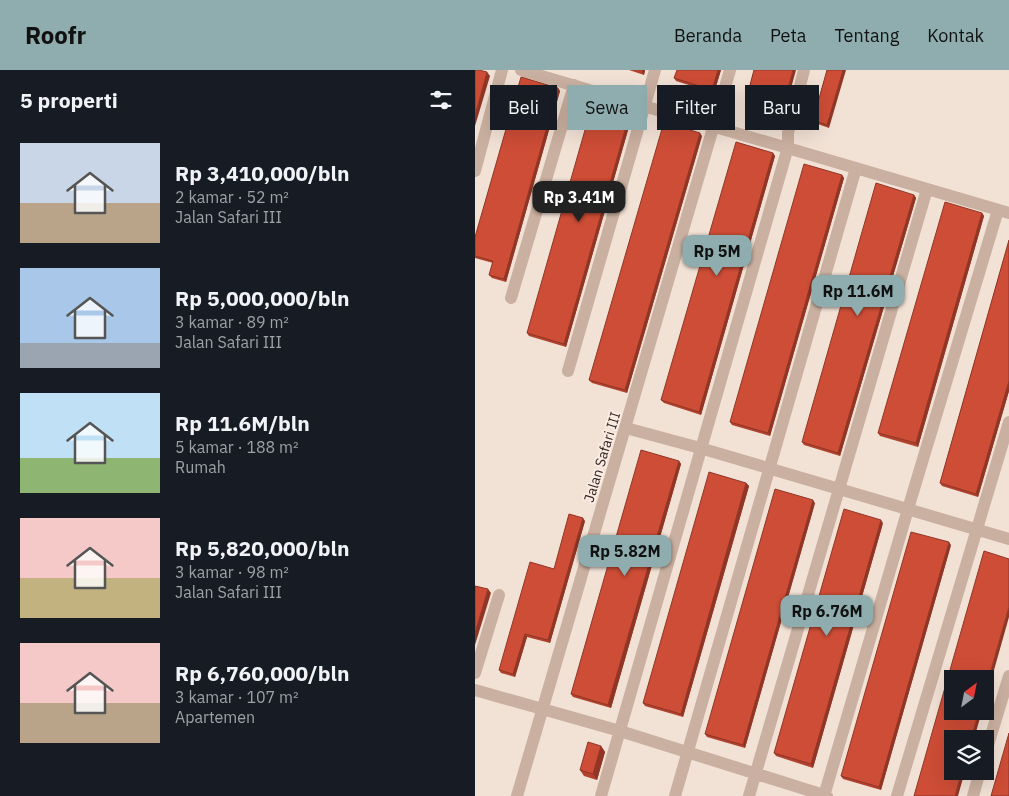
<!DOCTYPE html>
<html lang="id">
<head>
<meta charset="utf-8">
<style>
  body { margin:0; font-family:"IBM Plex Sans",sans-serif; background:#242831; color:#f1f3f6; height:100vh; display:flex; flex-direction:column; font-size:19px; white-space:nowrap }
  * { box-sizing:border-box; margin:0 }
  p { font-size:16px; color:#9ea1a6 }
  .icon { flex:none; width:28px; height:28px; fill:none; stroke:currentColor; stroke-width:2; stroke-linecap:round; stroke-linejoin:round }
  .map { position:relative; flex:1; overflow:hidden }
  .drawer { display:flex; flex-direction:column; background:#171b24; width:475px }
  .drawer>* { flex:none }
  .hud { position:absolute; left:15px; top:15px; width:444px; height:45px; display:flex; gap:10px }
  .needle { width:32px; rotate:32deg }
  .fabs { position:absolute; left:469px; top:600px; display:grid; gap:10px }
  .fabs a { display:grid; place-items:center; width:50px; height:50px; border-radius:0px; background:#171b24; box-shadow:0 5px 20px #0002; font-size:25px }
  .price { position:absolute; translate:-50% -42px; padding:0 11px; border-radius:10px; background:#8fadae; color:#111; font-size:16px; line-height:32px; filter:drop-shadow(0 1px 2px #0008) }
  .price::after { content:''; position:absolute; left:50%; top:30px; width:15px; height:11px; margin-left:-8px; background:inherit; clip-path:polygon(0 0,100% 0,50% 100%) }
  .price.active { background:#222; color:#fff }
  ul { padding:0; list-style:none }
  li { display:flex; align-items:center; gap:15px; height:125px; padding:0 20px }
  li span { display:grid; place-items:center; flex:none; width:140px; height:100px; border-radius:0px; color:#555 }
  li>.icon { margin-inline-start:auto }
  span .icon { width:60px; height:60px; fill:#fffc; stroke-width:1 }
  li b { font-size:21px }
  h2 { display:flex; justify-content:space-between; align-items:center; height:60px; padding:0 20px; font-size:21px }
  .chip { padding:0 18px; border-radius:0px; background:#171b24; box-shadow:0 5px 20px #0002; font-size:18px; line-height:45px }
  .chip.active { background:#8fadae; color:#111 }
  header { display:flex; align-items:center; gap:30px; box-sizing:border-box; height:70px; padding:0 25px; background:#8fadae; color:#111 }
  header strong { font-size:24px }
  nav { display:flex; gap:28px; margin-inline-start:auto; font-size:18px }
  main { display:flex; flex:1; min-height:0 }
  .map>svg:first-child { display:block }
</style>
</head>
<body>
<header>
<strong>Roofr</strong>
<nav><a>Beranda</a><a>Peta</a><a>Tentang</a><a>Kontak</a></nav>
</header>
<main>
<section class="drawer">
<h2>5 properti<svg class="icon" aria-label="filters" viewBox="0 0 24 24"><path d="M4 7h16M4 17h16"/><circle cx="9" cy="7" r="2"/><circle cx="15" cy="17" r="2"/></svg></h2>
<ul>
<li><span style="background:linear-gradient(#c9d6e8 60%,#b9a48a 0)"><svg class="icon" aria-label="home" viewBox="0 0 24 24"><path d="M3 11l9-7 9 7M6 9v11h12V9"/></svg></span><div><b>Rp 3,410,000/bln</b><p>2 kamar · 52 m²</p><p>Jalan Safari III</p></div></li>
<li><span style="background:linear-gradient(#a9c7e8 75%,#9aa5b1 0)"><svg class="icon" aria-label="home" viewBox="0 0 24 24"><path d="M3 11l9-7 9 7M6 9v11h12V9"/></svg></span><div><b>Rp 5,000,000/bln</b><p>3 kamar · 89 m²</p><p>Jalan Safari III</p></div></li>
<li><span style="background:linear-gradient(#bfe0f5 65%,#8fb573 0)"><svg class="icon" aria-label="home" viewBox="0 0 24 24"><path d="M3 11l9-7 9 7M6 9v11h12V9"/></svg></span><div><b>Rp 11.6M/bln</b><p>5 kamar · 188 m²</p><p>Rumah</p></div></li>
<li><span style="background:linear-gradient(#f6c9c9 60%,#c2b280 0)"><svg class="icon" aria-label="home" viewBox="0 0 24 24"><path d="M3 11l9-7 9 7M6 9v11h12V9"/></svg></span><div><b>Rp 5,820,000/bln</b><p>3 kamar · 98 m²</p><p>Jalan Safari III</p></div></li>
<li><span style="background:linear-gradient(#f6c9c9 60%,#b9a48a 0)"><svg class="icon" aria-label="home" viewBox="0 0 24 24"><path d="M3 11l9-7 9 7M6 9v11h12V9"/></svg></span><div><b>Rp 6,760,000/bln</b><p>3 kamar · 107 m²</p><p>Apartemen</p></div></li>
</ul>
</section>
<div class="map">
<svg width="534" height="726" viewBox="0 0 534 726">
  <rect width="100%" height="100%" fill="#f2e1d5"/>
  <g fill="none" stroke-linecap="round" stroke-linejoin="round">
    <path stroke="#cab0a0" stroke-width="12" d="M 46,0 L 534,143
      M 0,101 L 27,0
      M 36,228 L 99,15
      M 93,301 L 180,0
      M 151,358 L 225,378 L 534,469
      M 0,603 L 24,525
      M 0,620 L 145,661 L 352,726
      M 510,685 L 534,606
      M 42,726 L 255,0
      M 126,726 L 313,77 L 313,63 L 329,0
      M 200,726 L 381,98
      M 274,726 L 452,119
      M 349,726 L 433,439 L 523,140
      M 422,726 L 534,352
      M 498,726 L 505,701"/>
  </g>
  <path fill="#b1422e" d="M 154,0 L 170,0 L 169,5 Z
    M 246,0 L 239,23 L 201,11 L 199,8 Z
    M 279,0 L 309,44 L 273,33 L 271,30 Z
    M 352,0 L 354,58 L 340,53 L 338,50 Z
    M 83,18 L 85,21 L 31,212 L 17,208 L 14,205 L 18,193 L 0,188 L 0,167 Z
    M 155,43 L 157,46 L 91,277 L 54,266 L 52,263 Z
    M 227,66 L 152,323 L 117,313 L 114,310 Z
    M 298,83 L 300,86 L 226,345 L 189,333 L 186,330 Z
    M 367,105 L 369,108 L 295,366 L 257,355 L 255,352 Z
    M 439,125 L 441,128 L 365,386 L 329,375 L 327,372 Z
    M 507,143 L 509,146 L 443,377 L 405,366 L 403,363 Z
    M 534,170 L 534,321 L 503,427 L 467,416 L 465,413 Z
    M 204,391 L 206,394 L 136,638 L 98,627 L 96,624 Z
    M 271,413 L 274,416 L 208,647 L 170,636 L 168,633 Z
    M 340,433 L 270,678 L 232,667 L 230,664 Z
    M 110,451 L 75,573 L 52,567 L 40,607 L 26,603 L 24,600 L 79,499 Z
    M 408,453 L 338,698 L 301,686 L 299,683 Z
    M 476,475 L 406,720 L 368,709 L 366,706 Z
    M 126,676 L 130,682 L 122,710 L 109,706 L 105,700 Z"/>
  <path fill="#903626" d="M 167,0 L 170,0 L 169,5 L 167,2 Z
    M 243,0 L 246,0 L 239,23 L 237,20 Z
    M 318,0 L 321,0 L 309,44 L 307,41 Z
    M 368,0 L 371,0 L 354,58 L 352,55 Z
    M 12,2 L 15,6 L 0,56 L 0,46 Z
    M 83,18 L 85,21 L 31,212 L 29,209 Z
    M 155,43 L 157,46 L 91,277 L 89,274 Z
    M 225,63 L 227,66 L 152,323 L 150,320 Z
    M 298,83 L 300,86 L 226,345 L 224,342 Z
    M 367,105 L 369,108 L 295,366 L 293,363 Z
    M 439,125 L 441,128 L 365,386 L 363,383 Z
    M 507,143 L 509,146 L 443,377 L 441,373 Z
    M 534,311 L 534,321 L 503,427 L 501,424 Z
    M 204,391 L 206,394 L 136,638 L 133,635 Z
    M 271,413 L 274,416 L 208,647 L 206,644 Z
    M 338,430 L 340,433 L 270,678 L 268,675 Z
    M 108,448 L 110,451 L 75,573 L 73,570 Z
    M 406,450 L 408,453 L 338,698 L 336,694 Z
    M 474,472 L 476,475 L 406,720 L 404,717 Z
    M 13,519 L 16,523 L 0,575 L 0,563 Z
    M 534,537 L 534,547 L 510,632 L 510,621 Z
    M 50,564 L 52,567 L 40,607 L 38,604 Z
    M 504,641 L 507,641 L 499,669 L 496,669 Z
    M 126,676 L 130,682 L 122,710 L 118,704 Z
    M 487,701 L 490,701 L 483,726 L 480,726 Z"/>
  <path fill="#ce4d36" stroke="#903626" d="M 0,0 L 4,0 L 12,2 L 0,46 Z
    M 202,0 L 243,0 L 237,20 L 199,8 Z
    M 279,0 L 318,0 L 307,41 L 271,30 Z
    M 352,0 L 368,0 L 352,55 L 338,50 Z
    M 46,7 L 83,18 L 29,209 L 14,205 L 18,191 L 0,186 L 0,167 Z
    M 118,32 L 155,43 L 89,274 L 52,263 Z
    M 189,52 L 225,63 L 150,320 L 114,310 Z
    M 261,72 L 298,83 L 224,342 L 186,330 Z
    M 329,94 L 367,105 L 293,363 L 255,352 Z
    M 401,113 L 439,125 L 363,383 L 327,372 Z
    M 470,132 L 507,143 L 441,373 L 403,363 Z
    M 534,170 L 534,311 L 501,424 L 465,413 Z
    M 166,380 L 204,391 L 133,635 L 96,624 Z
    M 234,402 L 271,413 L 206,644 L 168,633 Z
    M 300,419 L 338,430 L 268,675 L 230,664 Z
    M 369,439 L 406,450 L 336,694 L 299,683 Z
    M 94,444 L 108,448 L 73,570 L 50,564 L 38,604 L 24,600 L 55,492 L 79,499 Z
    M 436,462 L 474,472 L 404,717 L 366,706 Z
    M 509,481 L 534,489 L 534,537 L 510,621 L 510,609 L 478,609 L 478,641 L 504,641 L 496,669 L 478,669 L 478,701 L 487,701 L 480,726 L 439,726 Z
    M 0,516 L 13,519 L 0,563 Z
    M 534,663 L 534,726 L 516,726 Z
    M 113,672 L 126,676 L 118,704 L 105,700 Z"/>
  <g text-anchor="middle" dominant-baseline="central" stroke-width="4" stroke-linejoin="round" paint-order="stroke">
    <g font-size="14" fill="#342724" stroke="#faece1">
      <text transform="translate(127 387) rotate(-73)">Jalan Safari III</text>
    </g>
  </g>
</svg>
<div class="fabs">
<a><svg class="needle" viewBox="-14 -14 28 28"><path d="M0-13l5 13h-10z" fill="#e53935"/><path d="M0 13l5-13h-10z" fill="#9ea1a6"/></svg></a>
<a><svg class="icon" aria-label="layers" viewBox="0 0 24 24"><path d="M12 4l9 5-9 5-9-5zM3 14l9 5 9-5"/></svg></a>
</div>
<b class="price active" style="left:104px;top:153px">Rp 3.41M</b>
<b class="price" style="left:242px;top:207px">Rp 5M</b>
<b class="price" style="left:383px;top:247px">Rp 11.6M</b>
<b class="price" style="left:150px;top:507px">Rp 5.82M</b>
<b class="price" style="left:352px;top:567px">Rp 6.76M</b>
<div class="hud">
<a class="chip">Beli</a>
<a class="chip active">Sewa</a>
<a class="chip">Filter</a>
<a class="chip">Baru</a>
</div>
</div>
</main>
</body>
</html>
